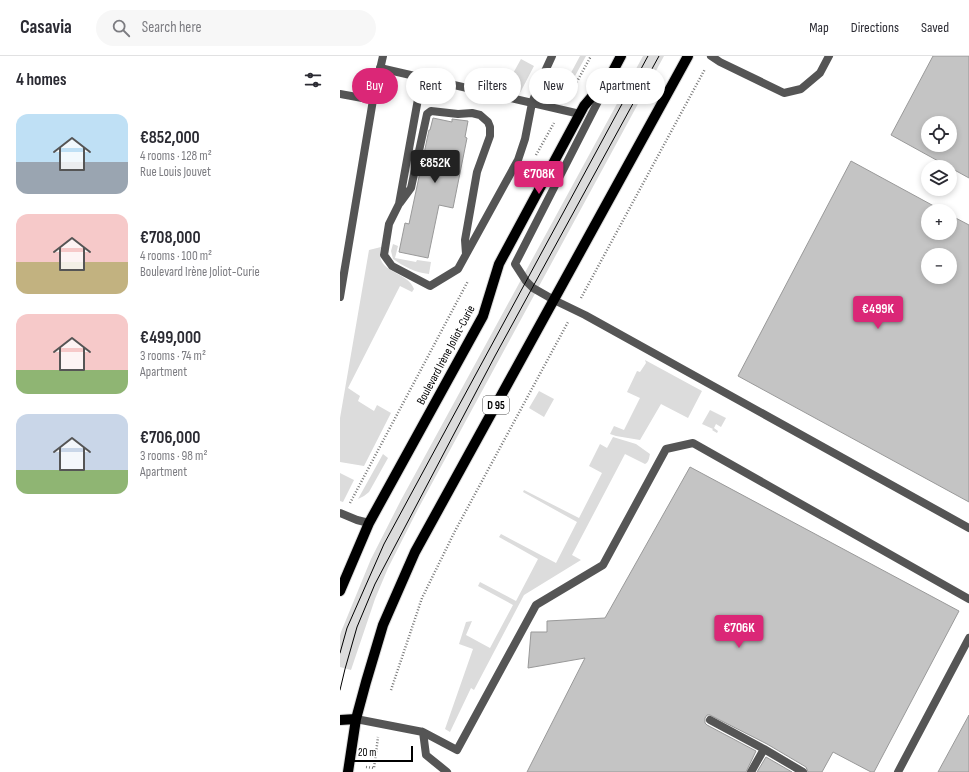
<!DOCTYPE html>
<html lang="en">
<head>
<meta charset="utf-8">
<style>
  body { margin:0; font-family:"Sofia Sans Condensed",sans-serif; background:#f7f7f7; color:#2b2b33; height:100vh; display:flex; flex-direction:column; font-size:15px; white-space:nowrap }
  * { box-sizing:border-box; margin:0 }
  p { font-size:13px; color:#7c7c81 }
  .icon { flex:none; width:22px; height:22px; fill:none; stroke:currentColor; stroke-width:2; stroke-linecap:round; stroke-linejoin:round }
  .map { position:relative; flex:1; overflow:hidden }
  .drawer { display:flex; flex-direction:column; background:#fff; width:340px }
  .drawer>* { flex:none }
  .banner { position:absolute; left:12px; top:12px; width:380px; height:36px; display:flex; gap:8px }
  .controls { position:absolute; left:581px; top:60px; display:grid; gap:8px }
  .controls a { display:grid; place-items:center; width:36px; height:36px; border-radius:50%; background:#fff; box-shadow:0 2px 6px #0003; font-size:20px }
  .scale { position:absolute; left:12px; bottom:10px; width:61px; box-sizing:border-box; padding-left:4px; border:2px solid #000; border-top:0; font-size:11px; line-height:14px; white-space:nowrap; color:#000; -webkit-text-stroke:3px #fff; paint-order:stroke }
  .price { position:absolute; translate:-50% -34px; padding:0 9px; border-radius:4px; background:#db2777; color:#fff; font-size:13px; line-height:26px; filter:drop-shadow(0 1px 2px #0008) }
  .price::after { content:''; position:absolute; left:50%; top:24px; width:12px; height:9px; margin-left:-6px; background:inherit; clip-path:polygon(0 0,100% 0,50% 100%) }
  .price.selected { background:#222; color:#fff }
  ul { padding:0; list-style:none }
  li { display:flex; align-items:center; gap:12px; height:100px; padding:0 16px }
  li span { display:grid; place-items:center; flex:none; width:112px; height:80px; border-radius:12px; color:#555 }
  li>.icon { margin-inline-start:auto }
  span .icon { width:48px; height:48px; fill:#fffc; stroke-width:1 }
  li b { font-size:17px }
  h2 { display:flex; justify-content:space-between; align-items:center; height:48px; padding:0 16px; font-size:17px }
  .pill { padding:0 14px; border-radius:18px; background:#fff; box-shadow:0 2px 6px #0003; font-size:14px; line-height:36px }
  .pill.selected { background:#db2777; color:#fff }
  header { display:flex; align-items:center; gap:24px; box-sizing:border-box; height:56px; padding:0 20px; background:#fff; border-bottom:1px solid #e1e1e2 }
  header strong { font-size:19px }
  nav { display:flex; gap:22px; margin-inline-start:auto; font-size:14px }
  .search { width:280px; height:36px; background:#f7f7f7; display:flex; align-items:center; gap:10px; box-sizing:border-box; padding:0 14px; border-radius:22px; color:#7c7c81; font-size:15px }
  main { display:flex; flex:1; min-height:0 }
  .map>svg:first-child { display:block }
</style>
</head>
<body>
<header>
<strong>Casavia</strong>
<div class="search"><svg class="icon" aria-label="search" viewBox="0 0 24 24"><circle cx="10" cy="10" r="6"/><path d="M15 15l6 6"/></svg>Search here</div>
<nav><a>Map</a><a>Directions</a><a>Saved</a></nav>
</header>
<main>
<section class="drawer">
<h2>4 homes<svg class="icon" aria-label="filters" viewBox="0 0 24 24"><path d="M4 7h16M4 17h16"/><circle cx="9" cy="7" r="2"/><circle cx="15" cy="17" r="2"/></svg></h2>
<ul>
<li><span style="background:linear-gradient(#bfe0f5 60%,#9aa5b1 0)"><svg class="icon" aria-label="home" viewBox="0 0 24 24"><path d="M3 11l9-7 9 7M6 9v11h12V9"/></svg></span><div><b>€852,000</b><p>4 rooms · 128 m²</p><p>Rue Louis Jouvet</p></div></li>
<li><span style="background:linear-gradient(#f6c9c9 60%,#c2b280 0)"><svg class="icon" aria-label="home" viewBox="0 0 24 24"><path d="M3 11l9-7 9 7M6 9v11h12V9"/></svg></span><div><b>€708,000</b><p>4 rooms · 100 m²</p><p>Boulevard Irène Joliot-Curie</p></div></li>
<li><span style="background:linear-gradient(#f6c9c9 70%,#8fb573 0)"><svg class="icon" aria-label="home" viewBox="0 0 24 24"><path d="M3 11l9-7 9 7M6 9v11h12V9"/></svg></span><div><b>€499,000</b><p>3 rooms · 74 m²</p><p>Apartment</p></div></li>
<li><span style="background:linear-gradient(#c9d6e8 70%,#8fb573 0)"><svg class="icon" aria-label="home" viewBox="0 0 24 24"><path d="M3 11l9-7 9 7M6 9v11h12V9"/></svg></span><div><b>€706,000</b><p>3 rooms · 98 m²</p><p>Apartment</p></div></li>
</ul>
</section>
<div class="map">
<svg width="629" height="716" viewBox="0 0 629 716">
  <rect width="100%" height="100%" fill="#fff"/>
  <path fill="#dcdcdc" d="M 240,0 L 246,0 L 224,40 C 212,35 202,34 211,18 L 226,26 Z
    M 303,0 L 324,0 L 78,453 L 48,512 L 35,543 L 11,614 L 0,611 L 0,580 L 1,576 L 31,503 L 61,444 Z
    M 181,3 L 194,10 L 181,35 L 179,37 L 177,36 L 154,32 L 157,14 L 171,21 Z
    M 53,188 L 58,190 L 55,202 L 76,206 L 77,204 L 91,206 L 89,218 C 76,217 63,210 53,203 L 51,195 Z
    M 41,191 C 34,218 67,214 74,233 L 72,236 L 60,230 L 8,332 L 20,340 L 18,345 L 34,355 L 37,349 L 51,357 L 24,410 L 0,406 L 0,362 L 29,194 Z
    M 305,304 L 362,335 L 348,362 L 321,348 L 300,384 L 276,380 L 270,378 L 274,370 L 284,374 L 300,342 L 287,336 L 297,315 L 300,316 L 306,307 Z
    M 199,335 L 214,343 L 204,361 L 189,352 Z
    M 370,354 L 386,362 L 381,371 L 376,368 L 374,372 L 378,375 L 377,377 L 372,374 L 373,373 L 362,368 Z
    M 273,381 L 296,388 L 310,398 C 309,402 309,406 305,408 L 285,398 L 232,499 L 241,504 L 184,539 L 134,634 L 131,632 L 110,676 L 105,673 L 133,593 L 119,588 L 126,566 L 132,565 L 126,579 L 150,592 L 173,549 L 138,530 L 140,526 L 176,545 L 198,503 L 159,481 L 161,478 L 216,507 L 237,466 L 183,436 L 184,434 L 239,462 L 262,417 L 249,410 L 260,388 L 267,392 Z
    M 43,398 L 48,402 L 29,436 L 24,440 L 18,443 Z
    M 0,417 L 14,424 L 3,446 L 0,445 Z"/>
  <path fill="#c4c4c4" stroke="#999" fill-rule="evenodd" d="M 593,0 L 629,0 L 629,122 L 551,79 ZM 588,67 L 610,67 L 610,89 L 588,89 Z
    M 93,62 L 112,66 L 112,63 L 128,65 L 125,81 L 127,82 L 113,152 L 99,149 L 88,202 L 59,196 L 65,167 L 69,168 L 89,74 L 90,74 Z
    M 511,105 L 603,155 L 588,155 L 588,177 L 610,177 L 610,159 L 629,169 L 629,446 L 398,320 ZM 588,199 L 610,199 L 610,221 L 588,221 Z
    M 350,411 L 619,555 L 534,716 L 531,716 L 493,696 L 482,716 L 468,716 L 466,711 L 427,688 L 370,659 L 367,659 L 365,662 L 365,667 L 367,669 L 416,695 L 406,716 L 187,716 L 245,602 L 188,612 L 191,576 L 207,576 L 207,565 L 265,562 Z
    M 629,659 L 629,716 L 598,716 Z
    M 426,701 L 452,716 L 417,716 Z"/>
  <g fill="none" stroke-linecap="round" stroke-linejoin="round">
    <defs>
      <path id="primary" d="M 0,535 L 29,467 L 143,260 L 159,208 L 244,50 L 272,17 L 281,0
        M 0,664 L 16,663
        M 8,716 L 16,663 L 26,626 L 43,569 L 75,496 L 348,0"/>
    </defs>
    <use href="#primary" stroke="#dbdbdb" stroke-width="12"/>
    <path stroke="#777" stroke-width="2.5" stroke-dasharray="1 2" stroke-linecap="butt" d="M 228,42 L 251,0
      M 196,99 L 214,67
      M 241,242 L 365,13
      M 10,447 L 128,225
      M 51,634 L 82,542 L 115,475 L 228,266
      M 26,711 L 34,712 L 38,681"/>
    <path stroke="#555" stroke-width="8" d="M 371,0 L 380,6 L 444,37 L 461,33 L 480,17 L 489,0
      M 40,12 L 240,58
      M 82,21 L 59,148 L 49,168 L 44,199 L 52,210 L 90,230 L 118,213 L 178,104 L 185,83 L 192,47 L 201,24 L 212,0
      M 0,38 L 33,44
      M 60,147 L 71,132 L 87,58 L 91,55 L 118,58 L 132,57 L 140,59 L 148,66 L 150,71 L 150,80 L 137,116 L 125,184 L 126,198
      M 214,244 L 245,259 L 629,472
      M 16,663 L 83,676 L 86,699 L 107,716
      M 370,664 L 424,693
      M 83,676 L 117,694 L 196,549 L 263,509 L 326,393 L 353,387 L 629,543
      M 411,716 L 424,693 L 463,716
      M 558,716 L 629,582"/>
    <path stroke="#555" stroke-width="8" d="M 0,241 L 33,44 L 43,0
      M 214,244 L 193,232 L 186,225 L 175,208 L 268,26
      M 0,457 L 17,464 L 29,467"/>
    <use href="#primary" stroke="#000" stroke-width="10"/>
    <path stroke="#000" stroke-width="1" d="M 0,597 L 7,572 L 44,488 L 308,0
      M 0,634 L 5,613 L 17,571 L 35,528 L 155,300 L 319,0"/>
  </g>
  <g text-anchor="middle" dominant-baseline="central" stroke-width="4" stroke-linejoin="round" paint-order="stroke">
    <rect fill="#fff" stroke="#4c4c4c" stroke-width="1" x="143" y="340" width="26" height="18" rx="3"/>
    <g font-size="11" font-weight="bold" fill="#000">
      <text x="156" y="349">D 95</text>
    </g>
    <g font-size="12" fill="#000" stroke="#fff">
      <text transform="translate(106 299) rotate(-62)">Boulevard Irène Joliot-Curie</text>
    </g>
  </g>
</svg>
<div class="controls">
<a><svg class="icon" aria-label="locate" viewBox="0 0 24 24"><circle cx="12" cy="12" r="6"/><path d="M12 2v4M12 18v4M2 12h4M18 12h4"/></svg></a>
<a><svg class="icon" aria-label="layers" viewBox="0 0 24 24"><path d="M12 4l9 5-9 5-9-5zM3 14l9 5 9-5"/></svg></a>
<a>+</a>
<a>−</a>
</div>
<div class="scale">20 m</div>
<b class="price selected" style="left:95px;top:128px">€852K</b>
<b class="price" style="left:199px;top:139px">€708K</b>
<b class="price" style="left:538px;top:274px">€499K</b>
<b class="price" style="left:399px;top:593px">€706K</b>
<div class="banner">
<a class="pill selected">Buy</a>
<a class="pill">Rent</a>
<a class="pill">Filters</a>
<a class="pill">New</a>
<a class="pill">Apartment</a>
</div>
</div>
</main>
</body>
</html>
